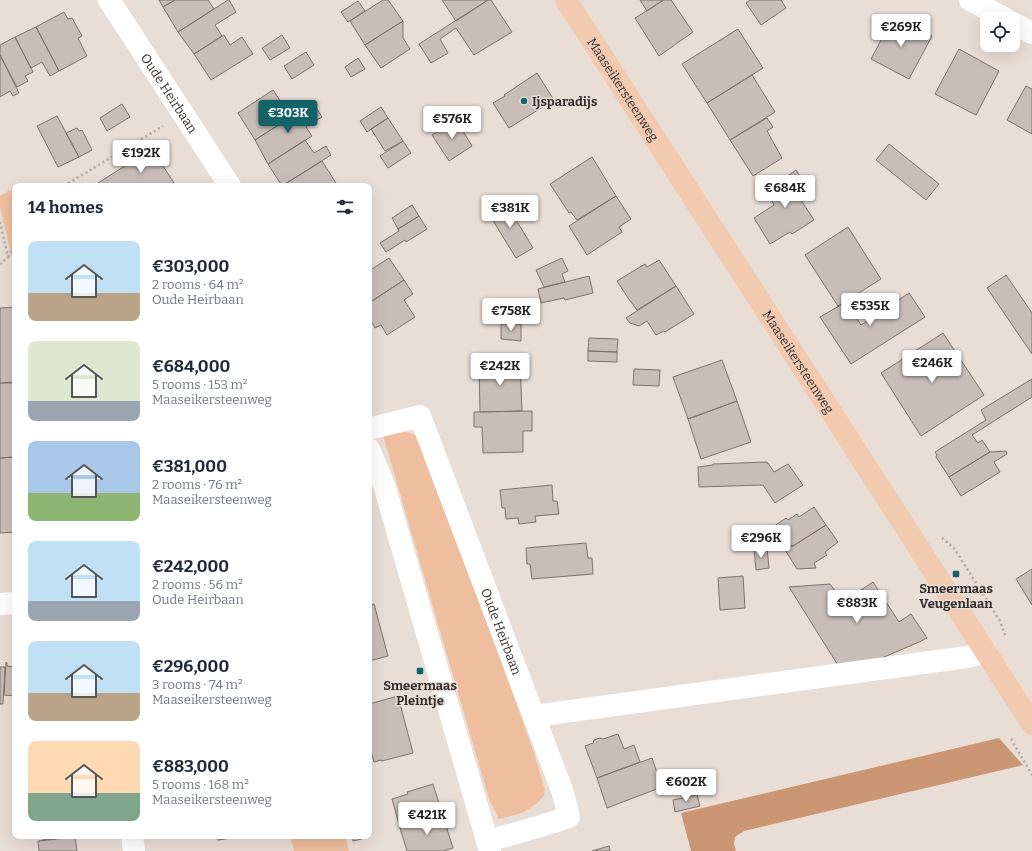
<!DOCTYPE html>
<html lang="en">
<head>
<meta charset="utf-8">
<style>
  body { margin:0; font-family:Bitter,serif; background:#f6f6f7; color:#1f2937; height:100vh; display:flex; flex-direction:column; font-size:15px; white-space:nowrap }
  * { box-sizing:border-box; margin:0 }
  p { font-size:13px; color:#747a83 }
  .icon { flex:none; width:22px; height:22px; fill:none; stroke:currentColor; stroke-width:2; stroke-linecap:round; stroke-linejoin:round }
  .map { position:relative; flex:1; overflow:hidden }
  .drawer { position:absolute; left:12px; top:183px; width:360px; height:656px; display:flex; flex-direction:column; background:#fff; border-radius:8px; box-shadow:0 4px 16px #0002 }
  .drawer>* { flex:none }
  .fabs { position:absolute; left:980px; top:12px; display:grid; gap:8px }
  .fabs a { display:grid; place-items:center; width:40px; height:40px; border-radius:8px; background:#fff; box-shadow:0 4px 16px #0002; font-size:20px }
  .price { position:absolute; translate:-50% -34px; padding:0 9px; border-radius:4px; background:#fff; color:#222; font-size:13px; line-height:26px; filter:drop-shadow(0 1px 2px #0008) }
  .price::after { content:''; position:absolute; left:50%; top:24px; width:12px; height:9px; margin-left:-6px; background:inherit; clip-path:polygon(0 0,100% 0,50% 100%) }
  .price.current { background:#136368; color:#fff }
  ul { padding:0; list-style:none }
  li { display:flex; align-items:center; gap:12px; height:100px; padding:0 16px }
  li span { display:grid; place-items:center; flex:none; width:112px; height:80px; border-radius:8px; color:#555 }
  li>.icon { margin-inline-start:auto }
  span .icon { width:48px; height:48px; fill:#fffc; stroke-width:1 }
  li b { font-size:17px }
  h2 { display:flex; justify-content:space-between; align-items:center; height:48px; padding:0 16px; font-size:17px }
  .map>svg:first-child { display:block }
</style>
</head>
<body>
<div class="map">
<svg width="1032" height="851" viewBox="0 0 1032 851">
  <rect width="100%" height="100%" fill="#e9ded6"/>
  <path fill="#efbe9e" d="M 15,187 L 15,272 L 0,206 L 0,196 Z
    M 406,432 L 416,435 L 443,500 L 534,753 L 545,790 L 544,796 L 536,804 L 522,813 L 499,819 L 489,799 L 383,435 Z
    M 290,836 L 345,836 L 349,851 L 294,851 Z"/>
  <path fill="#cb9673" d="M 999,738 L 1023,765 L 744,831 L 735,837 L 734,844 L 736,851 L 691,851 L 681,813 Z"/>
  <path fill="#c9beb7" stroke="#7d736d" d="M 159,0 L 175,0 L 163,7 Z
    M 175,0 L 208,0 L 214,9 L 178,32 L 163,7 Z
    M 228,0 L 229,0 L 236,12 L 215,25 L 222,36 L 194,54 L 178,32 Z
    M 383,0 L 388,0 L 403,21 L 365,45 L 350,21 Z
    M 442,0 L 488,0 L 456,21 Z
    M 488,0 L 491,0 L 512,32 L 474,55 L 456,28 L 440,39 L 448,53 L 431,63 L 419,44 Z
    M 640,0 L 663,0 L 647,11 Z
    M 664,0 L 671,0 L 693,32 L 659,56 L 635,18 Z
    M 750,0 L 781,0 L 786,8 L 761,25 L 746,3 Z
    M 358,1 L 365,11 L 348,22 L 341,12 Z
    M 64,12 L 68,19 L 72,18 L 82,36 L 78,38 L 87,56 L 59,71 L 36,27 Z
    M 894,16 L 909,23 L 908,26 L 916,30 L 918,28 L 932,36 L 909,79 L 871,59 Z
    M 403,21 L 403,38 L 410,49 L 381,68 L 365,45 Z
    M 36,27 L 59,71 L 50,76 L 42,62 L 31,68 L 15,37 Z
    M 738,29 L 763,68 L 707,103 L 682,64 Z
    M 224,35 L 230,45 L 242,37 L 253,54 L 211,80 L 194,54 Z
    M 282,35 L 290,48 L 270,60 L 262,48 Z
    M 15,37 L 33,72 L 25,76 L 28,81 L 17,87 L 0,55 L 0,45 Z
    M 959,49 L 999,71 L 976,115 L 935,94 Z
    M 306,52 L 314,65 L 292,79 L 284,66 Z
    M 0,55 L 19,93 L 13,96 L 10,91 L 0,97 Z
    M 358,58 L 365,69 L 351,77 L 345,67 Z
    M 537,73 L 554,100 L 509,128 L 493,103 L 505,96 L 504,95 Z
    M 752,75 L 775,112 L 730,140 L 707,103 Z
    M 1026,86 L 1032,89 L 1032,134 L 1007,120 Z
    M 273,90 L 291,117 L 255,140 L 238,113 Z
    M 313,103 L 322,117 L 306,127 L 312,136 L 268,164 L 255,140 Z
    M 122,104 L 130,117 L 107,131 L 100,118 Z
    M 381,107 L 388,118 L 367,132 L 360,121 Z
    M 57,116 L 79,157 L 58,167 L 37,126 Z
    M 388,118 L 403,141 L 385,151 L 371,129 Z
    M 767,118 L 773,127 L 767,131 L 782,158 L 753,176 L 730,140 Z
    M 456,120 L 472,146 L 449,161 L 432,135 Z
    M 77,128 L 79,131 L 82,130 L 92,150 L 79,157 L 66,133 Z
    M 305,140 L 314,153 L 326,146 L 331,155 L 282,186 L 268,164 Z
    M 403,141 L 411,153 L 388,168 L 380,156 Z
    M 889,144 L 939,184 L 926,200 L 876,160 Z
    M 152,149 L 176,186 L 100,186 L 98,183 Z
    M 592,157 L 616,196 L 577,220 L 571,212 L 569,213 L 550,184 Z
    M 322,161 L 336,183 L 332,186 L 282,186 Z
    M 796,170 L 807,187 L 797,194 L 814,220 L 792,234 L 790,232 L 770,244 L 754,218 L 774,205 L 766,190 L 775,184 L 774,181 L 783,176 L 785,178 Z
    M 616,196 L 631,219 L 619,227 L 622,232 L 587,255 L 569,226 Z
    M 504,200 L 533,248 L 516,258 L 487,211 Z
    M 412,205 L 419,216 L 398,229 L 392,218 Z
    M 419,216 L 427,229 L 406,242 L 405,240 L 386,252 L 380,243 L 399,231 L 398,229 Z
    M 848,227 L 881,279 L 838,306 L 805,255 Z
    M 389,258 L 404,280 L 369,303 L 369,271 Z
    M 562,258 L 568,271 L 562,274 L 565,282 L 544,287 L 536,270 Z
    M 659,260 L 676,286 L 637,310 L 628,298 L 617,281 L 645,264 L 647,267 Z
    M 1006,275 L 1032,313 L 1032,354 L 987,288 Z
    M 589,276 L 593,293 L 565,300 L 564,298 L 541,303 L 538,289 Z
    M 404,280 L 413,294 L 404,300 L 415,317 L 387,335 L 381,325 L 375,328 L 369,318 L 369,303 Z
    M 676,286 L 694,314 L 665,332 L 664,331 L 656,335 L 647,321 L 639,326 L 630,323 L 626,318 Z
    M 909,293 L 925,317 L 851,364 L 820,317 L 846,302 L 861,325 Z
    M 15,307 L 15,382 L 0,383 L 0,308 Z
    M 501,324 L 521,324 L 521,341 L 501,339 Z
    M 943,333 L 984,395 L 921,436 L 881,373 Z
    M 589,338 L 618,339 L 617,352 L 588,351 Z
    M 588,351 L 617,352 L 617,362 L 588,361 Z
    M 722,360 L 737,401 L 688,419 L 673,377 Z
    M 520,362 L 522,411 L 480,412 L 479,363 Z
    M 634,369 L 660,370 L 659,386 L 633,385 Z
    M 1032,379 L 1032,397 L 972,435 L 978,443 L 982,440 L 990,452 L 949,477 L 936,457 L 937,455 L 935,452 L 986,420 L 981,410 Z
    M 0,383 L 15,383 L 15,457 L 0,458 Z
    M 737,401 L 751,442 L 701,459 L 688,419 Z
    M 532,411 L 532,431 L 523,431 L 523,452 L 483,453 L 482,427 L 474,427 L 474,412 Z
    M 1006,451 L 1007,454 L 994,462 L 1000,472 L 961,496 L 949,477 L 990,452 Z
    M 15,457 L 15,532 L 0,533 L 0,458 Z
    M 767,462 L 774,472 L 788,464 L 803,485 L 775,503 L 763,485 L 699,487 L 698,467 L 713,465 L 713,464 Z
    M 552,485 L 553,501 L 557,501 L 559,514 L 535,516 L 536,522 L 519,524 L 518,518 L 506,519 L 505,508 L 502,508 L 500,490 Z
    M 814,507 L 826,525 L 793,546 L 763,546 L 757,537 L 760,528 L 773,527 L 786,518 L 788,520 L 797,514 L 799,517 Z
    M 826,525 L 838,542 L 825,552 L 827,555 L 814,563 L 816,568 L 797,569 L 782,545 L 793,546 Z
    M 586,543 L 588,558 L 592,558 L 593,574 L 532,579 L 530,564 L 527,564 L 526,548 Z
    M 767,548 L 769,568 L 756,570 L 754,549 Z
    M 1032,569 L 1032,605 L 1016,579 Z
    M 743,576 L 745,608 L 720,610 L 718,578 Z
    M 873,582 L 899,622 L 911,614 L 927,638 L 919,642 L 868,664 L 841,670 L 789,587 L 830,584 L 843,602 Z
    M 374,604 L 388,656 L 369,661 L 369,606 Z
    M 6,662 L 7,663 L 7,666 L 15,667 L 15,696 L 4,695 Z
    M 0,667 L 5,667 L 3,704 L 0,704 Z
    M 398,696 L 413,753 L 382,761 L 381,760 L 374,762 L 369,744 L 369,704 Z
    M 618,734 L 624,749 L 634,745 L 640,762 L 597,778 L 585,746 L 593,743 L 594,740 L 600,738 L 603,739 Z
    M 652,758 L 662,787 L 607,808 L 597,778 Z
    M 433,784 L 443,816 L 400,828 L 392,799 L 408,794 L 407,792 Z
    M 697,795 L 700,806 L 675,812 L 673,800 Z
    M 443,816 L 453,848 L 443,851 L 407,851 L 400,828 Z
    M 42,836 L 79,836 L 43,840 Z
    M 217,836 L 245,836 L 218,840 Z
    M 351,836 L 361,836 L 362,839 L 353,841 Z
    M 75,837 L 77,851 L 39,851 L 38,841 Z
    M 609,846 L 610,851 L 592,851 Z"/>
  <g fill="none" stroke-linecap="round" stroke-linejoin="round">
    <path stroke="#b1a8a2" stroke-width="2.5" stroke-dasharray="2 3" stroke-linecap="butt" d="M 64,186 L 163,126
      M 0,222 L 8,257 L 0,264
      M 8,257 L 15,244
      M 942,538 L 954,548 L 1000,621 L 1005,635
      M 1011,739 L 1032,775"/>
    <g stroke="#fff" stroke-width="22">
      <path id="s1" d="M 109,0 L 230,186"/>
      <path d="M 970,0 L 1006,19"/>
      <path d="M 1013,23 L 1032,33"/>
      <path id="s2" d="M 369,429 L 420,416 L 563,793 L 569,817 L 541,826 L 488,841"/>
      <path d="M 369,449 L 384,485 L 490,851"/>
      <path d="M 0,604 L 15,603"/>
      <path d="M 534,716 L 967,657 L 986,652"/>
      <path d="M 132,836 L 134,851"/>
    </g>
    <path stroke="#f2cab0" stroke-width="22" id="s3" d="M 566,0 L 1032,724"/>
  </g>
  <g fill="#136368" stroke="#e9ded6" stroke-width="1.5">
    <circle cx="524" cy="101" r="4"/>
    <rect x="952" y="570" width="8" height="8" rx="2"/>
    <rect x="416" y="667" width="8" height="8" rx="2"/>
  </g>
  <g text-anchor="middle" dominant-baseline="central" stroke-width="3" stroke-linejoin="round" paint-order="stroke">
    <g font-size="13" fill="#332e2c" stroke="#e9ded6">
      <text stroke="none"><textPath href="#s3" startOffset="106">Maaseikersteenweg</textPath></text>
      <text stroke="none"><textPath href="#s1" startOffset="111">Oude Heirbaan</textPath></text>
      <text stroke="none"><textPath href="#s3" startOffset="430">Maaseikersteenweg</textPath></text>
      <text stroke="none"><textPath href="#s2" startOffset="283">Oude Heirbaan</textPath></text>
    </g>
    <g font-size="13" font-weight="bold" fill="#332e2c" stroke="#e9ded6">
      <text x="532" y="101" text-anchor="start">Ijsparadijs</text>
      <text x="956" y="588">Smeermaas<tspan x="956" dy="15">Veugenlaan</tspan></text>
      <text x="420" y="685">Smeermaas<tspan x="420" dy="15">Pleintje</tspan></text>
    </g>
  </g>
</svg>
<div class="fabs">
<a><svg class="icon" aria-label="locate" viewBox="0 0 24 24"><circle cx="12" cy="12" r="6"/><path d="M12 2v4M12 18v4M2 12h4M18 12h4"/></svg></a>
</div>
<b class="price" style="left:901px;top:48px">€269K</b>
<b class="price current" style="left:288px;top:134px">€303K</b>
<b class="price" style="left:452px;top:140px">€576K</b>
<b class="price" style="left:141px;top:174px">€192K</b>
<b class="price" style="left:785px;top:209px">€684K</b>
<b class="price" style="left:510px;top:229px">€381K</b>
<b class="price" style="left:870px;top:327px">€535K</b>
<b class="price" style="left:511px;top:332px">€758K</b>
<b class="price" style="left:932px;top:384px">€246K</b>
<b class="price" style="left:500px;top:387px">€242K</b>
<b class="price" style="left:761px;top:559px">€296K</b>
<b class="price" style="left:857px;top:624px">€883K</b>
<b class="price" style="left:686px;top:803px">€602K</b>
<b class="price" style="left:427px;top:836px">€421K</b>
<section class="drawer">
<h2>14 homes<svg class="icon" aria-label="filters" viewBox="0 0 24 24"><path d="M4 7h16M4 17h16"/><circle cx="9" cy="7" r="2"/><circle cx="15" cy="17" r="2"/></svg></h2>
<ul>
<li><span style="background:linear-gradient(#bfe0f5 65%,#b9a48a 0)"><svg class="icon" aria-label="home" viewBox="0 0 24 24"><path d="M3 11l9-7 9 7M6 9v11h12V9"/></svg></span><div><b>€303,000</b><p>2 rooms · 64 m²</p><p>Oude Heirbaan</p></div></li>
<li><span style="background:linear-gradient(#dfe7d0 75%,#9aa5b1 0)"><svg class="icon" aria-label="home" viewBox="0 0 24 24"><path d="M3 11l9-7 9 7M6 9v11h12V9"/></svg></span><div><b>€684,000</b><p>5 rooms · 153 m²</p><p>Maaseikersteenweg</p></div></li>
<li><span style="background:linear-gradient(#a9c7e8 65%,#8fb573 0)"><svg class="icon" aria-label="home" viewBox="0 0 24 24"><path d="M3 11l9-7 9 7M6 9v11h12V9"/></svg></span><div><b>€381,000</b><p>2 rooms · 76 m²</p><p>Maaseikersteenweg</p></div></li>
<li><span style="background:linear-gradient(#bfe0f5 75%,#9aa5b1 0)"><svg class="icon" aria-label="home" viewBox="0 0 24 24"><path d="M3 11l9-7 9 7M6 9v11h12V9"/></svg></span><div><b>€242,000</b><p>2 rooms · 56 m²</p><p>Oude Heirbaan</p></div></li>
<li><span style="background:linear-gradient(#bfe0f5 65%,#b9a48a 0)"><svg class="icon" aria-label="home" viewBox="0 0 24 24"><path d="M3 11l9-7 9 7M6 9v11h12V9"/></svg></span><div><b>€296,000</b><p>3 rooms · 74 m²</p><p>Maaseikersteenweg</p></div></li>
<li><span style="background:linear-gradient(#ffd9b3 65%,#7fa58c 0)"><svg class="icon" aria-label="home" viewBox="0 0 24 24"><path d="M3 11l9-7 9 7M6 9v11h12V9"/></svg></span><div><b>€883,000</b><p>5 rooms · 168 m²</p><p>Maaseikersteenweg</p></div></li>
</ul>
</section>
</div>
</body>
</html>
